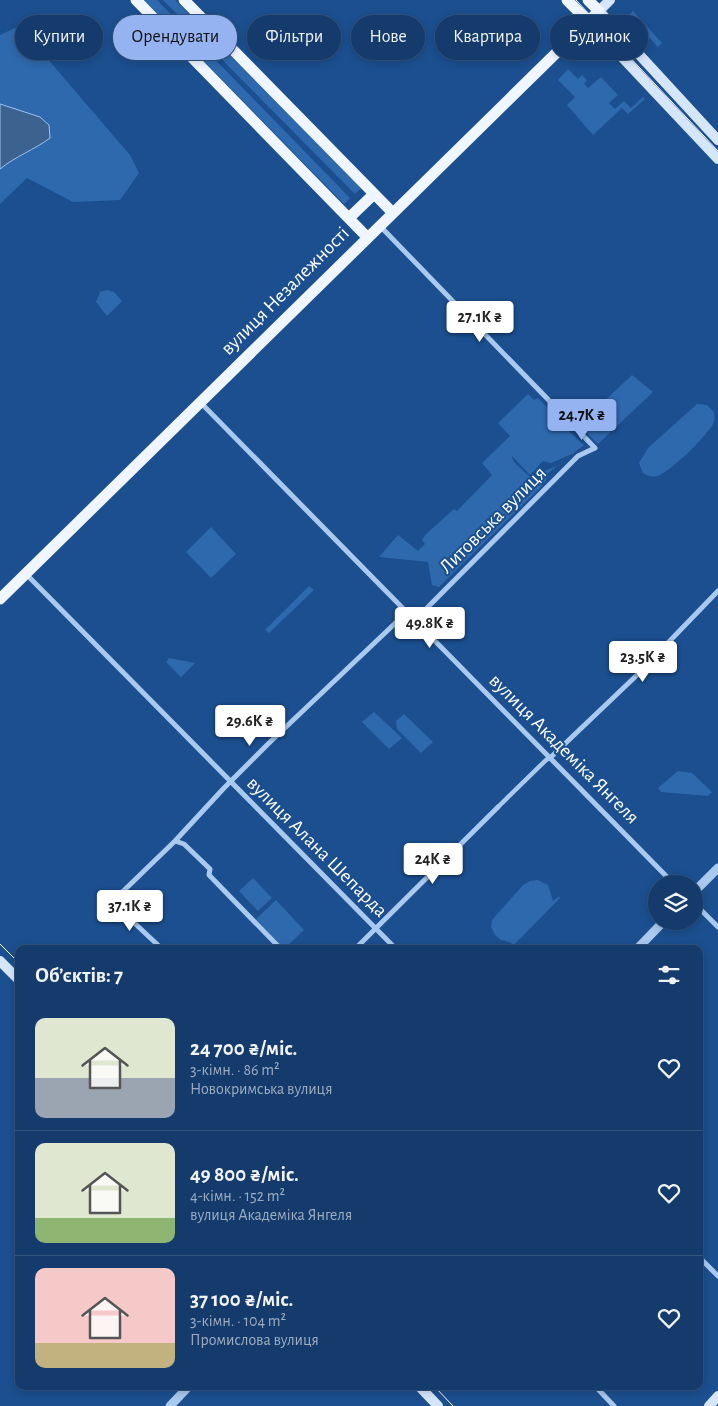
<!DOCTYPE html>
<html lang="uk">
<head>
<meta charset="utf-8">
<style>
  body { margin:0; font-family:"Alegreya Sans",sans-serif; background:#214673; color:#f1f3f6; height:100vh; display:flex; flex-direction:column; font-size:19px; white-space:nowrap }
  * { box-sizing:border-box; margin:0 }
  p { font-size:16px; color:#9dadc1 }
  .icon { flex:none; width:28px; height:28px; fill:none; stroke:currentColor; stroke-width:2; stroke-linecap:round; stroke-linejoin:round }
  .map { position:relative; flex:1; overflow:hidden }
  .side { position:absolute; left:15px; top:945px; width:688px; height:445px; display:flex; flex-direction:column; background:#143b6b; border-radius:10px; box-shadow:0 2px 8px #0003,0 0 0 1px #33557e }
  .side>* { flex:none }
  .guide { position:absolute; left:15px; top:15px; width:689px; height:45px; display:flex; gap:10px }
  .controls { position:absolute; left:648px; top:875px; display:grid; gap:10px }
  .controls a { display:grid; place-items:center; width:55px; height:55px; border-radius:50%; background:#143b6b; box-shadow:0 2px 8px #0003,0 0 0 1px #33557e; font-size:25px }
  .price { position:absolute; translate:-50% -42px; padding:0 11px; border-radius:5px; background:#fff; color:#222; font-size:16px; line-height:32px; filter:drop-shadow(0 1px 2px #0008) }
  .price::after { content:''; position:absolute; left:50%; top:30px; width:15px; height:11px; margin-left:-8px; background:inherit; clip-path:polygon(0 0,100% 0,50% 100%) }
  .price.on { background:#95b2f1; color:#111 }
  ul { padding:0; list-style:none }
  li { display:flex; align-items:center; gap:15px; height:125px; padding:0 20px }
  li+li { border-top:1px solid #33557e }
  li span { display:grid; place-items:center; flex:none; width:140px; height:100px; border-radius:10px; color:#555 }
  li>.icon { margin-inline-start:auto }
  span .icon { width:60px; height:60px; fill:#fffc; stroke-width:1 }
  li b { font-size:21px }
  h2 { display:flex; justify-content:space-between; align-items:center; height:60px; padding:0 20px; font-size:21px }
  .pill { padding:0 18px; border-radius:22px; background:#143b6b; box-shadow:0 2px 8px #0003,0 0 0 1px #33557e; font-size:18px; line-height:45px }
  .pill.on { background:#95b2f1; color:#111 }
  .map>svg:first-child { display:block }
</style>
</head>
<body>
<div class="map">
<svg width="718" height="1406" viewBox="0 0 718 1406">
  <rect width="100%" height="100%" fill="#1b4f8f"/>
  <path fill="#2e69ad" d="M 144,0 L 157,0 L 350,198 L 344,204 Z
    M 163,0 L 175,0 L 361,188 L 355,194 Z
    M 633,11 L 662,43 L 658,47 L 629,15 Z
    M 17,27 L 28,36 L 130,155 L 139,173 L 120,200 L 73,202 L 27,178 L 0,204 L 0,35 Z
    M 568,69 L 578,79 L 582,75 L 587,80 L 584,84 L 588,88 L 601,77 L 618,95 L 609,103 L 615,109 L 624,101 L 631,108 L 643,97 L 645,99 L 628,114 L 622,108 L 593,135 L 567,105 L 575,97 L 558,80 Z
    M 107,290 L 114,292 L 122,301 L 107,316 L 96,302 L 100,292 Z
    M 632,375 L 653,392 L 598,444 L 579,425 Z
    M 528,394 L 534,400 L 538,398 L 552,412 L 551,415 L 584,445 L 572,454 L 551,463 L 543,461 L 530,475 L 511,455 L 514,462 L 530,477 L 557,466 L 546,475 L 548,477 L 542,486 L 439,587 L 432,585 L 428,562 L 379,557 L 398,535 L 418,551 L 425,544 L 422,540 L 425,535 L 454,509 L 457,511 L 492,475 L 482,463 L 510,436 L 498,423 Z
    M 697,404 L 707,405 L 714,412 C 714,416 715,420 713,424 C 706,437 672,470 658,476 C 652,478 648,476 643,473 L 639,463 L 648,448 Z
    M 211,527 L 236,554 L 211,578 L 186,552 Z
    M 309,586 L 314,590 L 269,633 L 265,630 Z
    M 169,658 L 195,663 L 181,677 L 166,662 Z
    M 374,712 L 402,738 L 389,749 L 362,722 Z
    M 404,714 L 433,742 L 421,753 L 397,729 L 396,721 Z
    M 678,771 L 692,773 L 712,792 L 708,796 L 661,792 L 658,788 Z
    M 253,878 L 272,898 L 258,911 L 239,891 Z
    M 538,880 L 548,885 L 553,901 L 559,896 L 560,898 L 510,949 L 506,949 L 512,943 L 501,940 L 495,935 L 491,927 L 492,920 L 523,885 L 530,881 Z
    M 276,900 L 304,930 L 284,949 L 256,919 Z"/>
  <path fill="#3c6290" stroke="#9cc4f0" d="M 0,104 L 40,117 L 49,125 L 50,138 C 34,150 16,156 0,169 Z"/>
  <g fill="none" stroke-linecap="round" stroke-linejoin="round">
    <path stroke="#a9c9ee" stroke-width="4.5" d="M 498,807 L 546,760 L 551,757"/>
    <path stroke="#a9c9ee" stroke-width="5" d="M 380,226 L 595,448
      M 200,402 L 674,884
      M 26,574 L 396,949
      M 415,620 L 578,456 L 595,448
      M 551,757 L 636,676 L 718,591
      M 175,841 L 184,844 L 210,869 L 209,875 L 281,949
      M 694,903 L 718,927
      M 161,948 L 112,902 L 175,841 L 224,788 L 269,743 L 407,612
      M 355,949 L 498,807
      M 699,1257 L 718,1276
      M 595,1386 L 614,1406"/>
    <path stroke="#a9c9ee" stroke-width="9" d="M 694,892 L 718,868
      M 637,949 L 664,921
      M 170,1406 L 189,1386"/>
    <path stroke="#d6e6fa" stroke-width="10" d="M 610,0 L 599,11 L 718,140
      M 588,21 L 718,159
      M 0,961 L 19,980
      M 419,1386 L 438,1406
      M 709,1406 L 718,1396"/>
    <path stroke="#f0f6ff" stroke-width="11" d="M 136,0 L 367,237
      M 184,0 L 392,212
      M 567,0 L 588,21
      M 349,218 L 374,194
      M 0,599 L 599,11 L 588,0"/>
    <path stroke="#fff" stroke-width="1" d="M 576,0 L 718,151
      M 0,944 L 19,963
      M 434,1386 L 453,1406"/>
  </g>
  <g text-anchor="middle" dominant-baseline="central" stroke-width="4" stroke-linejoin="round" paint-order="stroke">
    <g font-size="20" fill="#fff" stroke="#1b4f8f">
      <text transform="translate(285 291) rotate(-45)">вулиця Незалежності</text>
      <text transform="translate(493 520) rotate(-45)">Литовська вулиця</text>
      <text transform="translate(564 749) rotate(45)">вулиця Академіка Янгеля</text>
      <text transform="translate(317 847) rotate(45)">вулиця Алана Шепарда</text>
    </g>
  </g>
</svg>
<div class="controls">
<a><svg class="icon" aria-label="layers" viewBox="0 0 24 24"><path d="M12 4l9 5-9 5-9-5zM3 14l9 5 9-5"/></svg></a>
</div>
<b class="price" style="left:480px;top:343px">27.1K ₴</b>
<b class="price on" style="left:582px;top:441px">24.7K ₴</b>
<b class="price" style="left:430px;top:649px">49.8K ₴</b>
<b class="price" style="left:643px;top:683px">23.5K ₴</b>
<b class="price" style="left:250px;top:747px">29.6K ₴</b>
<b class="price" style="left:433px;top:885px">24K ₴</b>
<b class="price" style="left:130px;top:932px">37.1K ₴</b>
<div class="guide">
<a class="pill">Купити</a>
<a class="pill on">Орендувати</a>
<a class="pill">Фільтри</a>
<a class="pill">Нове</a>
<a class="pill">Квартира</a>
<a class="pill">Будинок</a>
</div>
<section class="side">
<h2>Об’єктів: 7<svg class="icon" aria-label="filters" viewBox="0 0 24 24"><path d="M4 7h16M4 17h16"/><circle cx="9" cy="7" r="2"/><circle cx="15" cy="17" r="2"/></svg></h2>
<ul>
<li><span style="background:linear-gradient(#dfe7d0 60%,#9aa5b1 0)"><svg class="icon" aria-label="home" viewBox="0 0 24 24"><path d="M3 11l9-7 9 7M6 9v11h12V9"/></svg></span><div><b>24 700 ₴/міс.</b><p>3-кімн. · 86 m²</p><p>Новокримська вулиця</p></div><svg class="icon" aria-label="heart" viewBox="0 0 24 24"><path d="M12 20l-8-8c-3-5 5-10 8-4 3-6 11-1 8 4z"/></svg></li>
<li><span style="background:linear-gradient(#dfe7d0 75%,#8fb573 0)"><svg class="icon" aria-label="home" viewBox="0 0 24 24"><path d="M3 11l9-7 9 7M6 9v11h12V9"/></svg></span><div><b>49 800 ₴/міс.</b><p>4-кімн. · 152 m²</p><p>вулиця Академіка Янгеля</p></div><svg class="icon" aria-label="heart" viewBox="0 0 24 24"><path d="M12 20l-8-8c-3-5 5-10 8-4 3-6 11-1 8 4z"/></svg></li>
<li><span style="background:linear-gradient(#f6c9c9 75%,#c2b280 0)"><svg class="icon" aria-label="home" viewBox="0 0 24 24"><path d="M3 11l9-7 9 7M6 9v11h12V9"/></svg></span><div><b>37 100 ₴/міс.</b><p>3-кімн. · 104 m²</p><p>Промислова вулиця</p></div><svg class="icon" aria-label="heart" viewBox="0 0 24 24"><path d="M12 20l-8-8c-3-5 5-10 8-4 3-6 11-1 8 4z"/></svg></li>
</ul>
</section>
</div>
</body>
</html>
